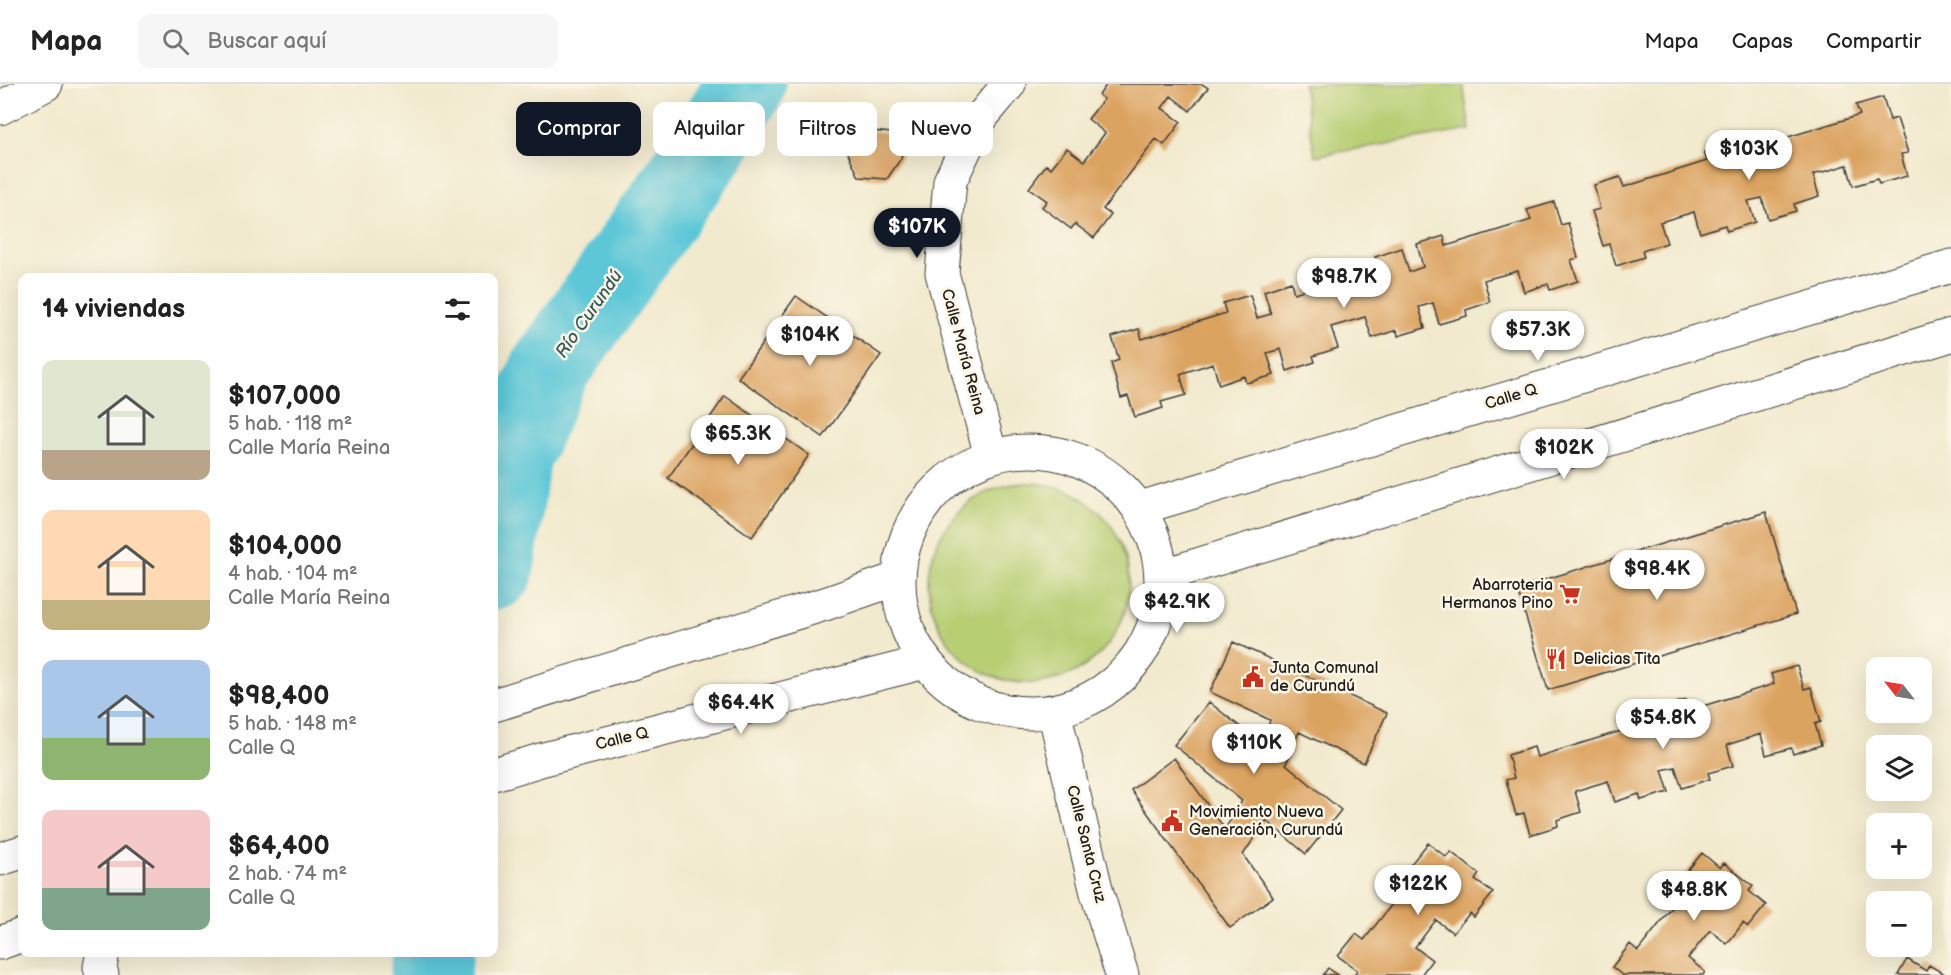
<!DOCTYPE html>
<html lang="es">
<head>
<meta charset="utf-8">
<style>
  body { margin:0; font-family:"Balsamiq Sans",sans-serif; background:#f6f6f6; color:#222; height:100vh; display:flex; flex-direction:column; font-size:22px; white-space:nowrap }
  * { box-sizing:border-box; margin:0 }
  p { font-size:20px; color:#767676 }
  .icon { flex:none; width:33px; height:33px; fill:none; stroke:currentColor; stroke-width:2; stroke-linecap:round; stroke-linejoin:round }
  .map { position:relative; flex:1; overflow:hidden }
  .panel { position:absolute; left:18px; top:189px; width:480px; height:684px; display:flex; flex-direction:column; background:#fff; border-radius:12px; box-shadow:0 6px 24px #0002 }
  .panel>* { flex:none }
  .top-card { position:absolute; left:516px; top:18px; width:570px; height:54px; display:flex; gap:12px }
  .needle { width:39px; rotate:301deg }
  .buttons { position:absolute; left:1866px; top:573px; display:grid; gap:12px }
  .buttons a { display:grid; place-items:center; width:66px; height:66px; border-radius:12px; background:#fff; box-shadow:0 6px 24px #0002; font-size:30px }
  .price { position:absolute; translate:-50% -51px; padding:0 14px; border-radius:21px; background:#fff; color:#222; font-size:20px; line-height:39px; filter:drop-shadow(0 2px 3px #0008) }
  .price::after { content:''; position:absolute; left:50%; top:36px; width:18px; height:14px; margin-left:-9px; background:inherit; clip-path:polygon(0 0,100% 0,50% 100%) }
  .price.on { background:#111827; color:#fff }
  ul { padding:0; list-style:none }
  li { display:flex; align-items:center; gap:18px; height:150px; padding:0 24px }
  li span { display:grid; place-items:center; flex:none; width:168px; height:120px; border-radius:12px; color:#555 }
  li>.icon { margin-inline-start:auto }
  span .icon { width:72px; height:72px; fill:#fffc; stroke-width:1 }
  li b { font-size:26px }
  h2 { display:flex; justify-content:space-between; align-items:center; height:72px; padding:0 24px; font-size:26px }
  .pill { padding:0 21px; border-radius:12px; background:#fff; box-shadow:0 6px 24px #0002; font-size:21px; line-height:54px }
  .pill.on { background:#111827; color:#fff }
  header { display:flex; align-items:center; gap:36px; box-sizing:border-box; height:84px; padding:0 30px; background:#fff; border-bottom:2px solid #e0e0e0 }
  header strong { font-size:28px }
  nav { display:flex; gap:33px; margin-inline-start:auto; font-size:21px }
  .search { width:420px; height:54px; background:#f6f6f6; display:flex; align-items:center; gap:15px; box-sizing:border-box; padding:0 21px; border-radius:12px; color:#767676; font-size:22px }
  .map>svg:first-child { display:block }
</style>
</head>
<body>
<header>
<strong>Mapa</strong>
<div class="search"><svg class="icon" aria-label="search" viewBox="0 0 24 24"><circle cx="10" cy="10" r="6"/><path d="M15 15l6 6"/></svg>Buscar aquí</div>
<nav><a>Mapa</a><a>Capas</a><a>Compartir</a></nav>
</header>
<div class="map">
<svg width="1951" height="891" viewBox="0 0 1951 891">
  <rect width="100%" height="100%" fill="#fcf5e5"/>
  <filter id="ink" filterUnits="userSpaceOnUse"><feTurbulence type="fractalNoise" baseFrequency=".0167" numOctaves="2"/><feDisplacementMap in="SourceGraphic" scale="12" xChannelSelector="R" yChannelSelector="G"/><feConvolveMatrix kernelMatrix="1 2 1 2 8 2 1 2 1" color-interpolation-filters="sRGB"/></filter>
  <filter id="wash" filterUnits="userSpaceOnUse"><feTurbulence type="fractalNoise" baseFrequency=".008" numOctaves="4" result="noise"/><feDisplacementMap in="SourceGraphic" scale="24" xChannelSelector="R" yChannelSelector="G"/><feGaussianBlur stdDeviation="1.35" result="paint"/><feColorMatrix in="noise" values="0 0 0 0 0 0 0 0 0 0 0 0 0 0 0 0 0 1.4 0 .05"/><feComposite in="paint" operator="in"/></filter>
  <g filter="url(#wash)">
    <rect width="100%" height="100%" fill="#f2eace"/>
    <path fill="#b7ce73" stroke="#6a7548" stroke-width="1.5" d="M 1303,0 L 1463,0 L 1470,46 L 1315,72 Z
      M929 499a100 100 0 1 1 200 0a100 100 0 1 1-200 0Z"/>
    <g fill="none" stroke-linecap="round" stroke-linejoin="round">
      <path stroke="#5dc7d8" stroke-width="80" d="M 494,486 L 511,373 L 550,285 L 710,59 L 746,0
        M 430,891 L 434,868"/>
    </g>
    <g id="blocks">
      <path fill="#dba361" d="M 1107,0 L 1202,0 L 1208,4 L 1190,27 L 1171,12 L 1162,24 L 1181,38 L 1164,61 L 1156,55 L 1103,125 L 1111,131 L 1094,154 L 1075,140 L 1071,145 L 1042,123 L 1047,117 L 1029,104 L 1046,81 L 1051,84 L 1067,64 L 1084,77 L 1105,49 L 1088,35 L 1104,15 L 1099,11 Z
        M 1883,13 L 1890,36 L 1897,34 L 1908,69 L 1901,70 L 1907,92 L 1879,100 L 1877,95 L 1853,102 L 1847,81 L 1813,91 L 1819,112 L 1794,120 L 1796,127 L 1768,135 L 1762,114 L 1748,117 L 1755,138 L 1727,147 L 1725,141 L 1700,149 L 1694,128 L 1660,138 L 1667,159 L 1642,167 L 1644,173 L 1616,182 L 1609,160 L 1603,162 L 1592,127 L 1600,125 L 1594,101 L 1620,93 L 1624,103 L 1707,77 L 1704,68 L 1731,59 L 1738,82 L 1752,78 L 1745,55 L 1773,47 L 1775,57 L 1860,31 L 1856,21 Z
        M 863,46 L 891,49 L 902,73 L 887,95 L 859,93 L 848,69 Z
        M 1554,118 L 1561,141 L 1568,139 L 1578,174 L 1571,176 L 1578,197 L 1550,206 L 1548,200 L 1524,208 L 1518,187 L 1484,196 L 1490,218 L 1466,226 L 1467,232 L 1439,240 L 1433,219 L 1419,223 L 1425,244 L 1398,252 L 1397,246 L 1372,254 L 1365,233 L 1331,243 L 1338,264 L 1313,272 L 1315,278 L 1287,287 L 1281,265 L 1267,269 L 1274,291 L 1246,299 L 1244,292 L 1219,301 L 1213,279 L 1180,290 L 1186,311 L 1161,318 L 1163,324 L 1135,333 L 1128,312 L 1121,314 L 1111,279 L 1119,276 L 1112,253 L 1139,245 L 1142,255 L 1226,229 L 1223,219 L 1250,211 L 1257,234 L 1271,230 L 1264,207 L 1291,198 L 1294,209 L 1378,183 L 1375,173 L 1402,164 L 1409,188 L 1423,183 L 1417,160 L 1444,152 L 1446,162 L 1531,136 L 1527,126 Z
        M 796,212 L 881,271 L 823,353 L 738,294 Z
        M 725,312 L 809,371 L 752,453 L 668,394 Z
        M 1766,428 L 1796,530 L 1548,606 L 1517,504 Z
        M 1233,558 L 1387,629 L 1364,679 L 1299,648 L 1286,680 L 1341,726 L 1306,770 L 1266,736 L 1243,771 L 1273,813 L 1230,844 L 1131,706 L 1174,674 L 1225,745 L 1242,717 L 1174,661 L 1209,618 L 1263,661 L 1270,636 L 1210,608 Z
        M 1797,582 L 1804,605 L 1811,603 L 1821,638 L 1815,640 L 1821,661 L 1793,670 L 1791,664 L 1766,671 L 1761,650 L 1727,661 L 1733,682 L 1708,689 L 1710,695 L 1682,704 L 1675,683 L 1662,686 L 1669,708 L 1641,716 L 1639,710 L 1615,718 L 1608,697 L 1575,707 L 1581,728 L 1557,736 L 1558,742 L 1530,751 L 1524,729 L 1516,731 L 1506,696 L 1514,694 L 1508,671 L 1534,663 L 1537,673 L 1621,647 L 1618,637 L 1645,628 L 1652,651 L 1667,647 L 1660,624 L 1686,616 L 1690,626 L 1774,600 L 1771,590 Z
        M 1428,759 L 1446,773 L 1451,768 L 1479,790 L 1475,796 L 1493,809 L 1474,833 L 1470,829 L 1453,849 L 1436,836 L 1415,863 L 1432,876 L 1421,891 L 1354,891 L 1357,886 L 1338,872 L 1356,850 L 1364,856 L 1418,787 L 1410,781 Z
        M 1702,769 L 1720,784 L 1724,779 L 1753,802 L 1749,807 L 1766,821 L 1748,843 L 1743,839 L 1727,860 L 1710,846 L 1688,874 L 1705,888 L 1703,891 L 1622,891 L 1612,883 L 1630,860 L 1638,867 L 1692,798 L 1684,791 Z
        M 1907,875 L 1926,887 L 1929,881 L 1946,891 L 1898,891 Z
        M 1328,884 L 1338,891 L 1323,891 Z"/>
    </g>
  </g>
  <g filter="url(#ink)">
    <use href="#blocks" fill-opacity="0" stroke="#3c3b37" stroke-width="1.5"/>
    <g fill="none" stroke-linecap="round" stroke-linejoin="round">
      <defs>
        <path id="minor" d="M 0,24 L 46,0
          M899 498a131 131 0 1 1 262 0a131 131 0 1 1-262 0Z
          M 991,372 L 942,189 L 950,97 L 979,36 L 1009,0
          M 1140,424 L 1951,182
          M 1161,492 L 1951,251
          M 494,621 L 825,520 L 899,494
          M 1054,627 L 1097,809 L 1122,891
          M 494,690 L 544,675 L 925,578
          M 0,775 L 22,768
          M 0,859 L 22,851
          M 102,891 L 100,883 L 103,868"/>
      </defs>
      <use href="#minor" stroke="#3c3b37" stroke-width="35"/>
      <use href="#minor" stroke="#fff" stroke-width="33"/>
    </g>
  </g>
  <defs>
    <symbol id="supermarket-bare" viewBox="-9 -9 18 18"><path d="M-6-5.5h2.5l.6 2H6L4.5 2H-2.5L-4.4-4H-6ZM-1.5 3.2a1.3 1.3 0 1 0 .1 0ZM3 3.2a1.3 1.3 0 1 0 .1 0Z" fill="#c8321e" stroke="#fcf5e5" stroke-width="2.5" paint-order="stroke"/></symbol>
    <symbol id="restaurant-bare" viewBox="-9 -9 18 18"><path d="M-5-6h1v4h1v-4h1v4h1v-4h1v5L-1.5 .5V6h-2V.5L-5-1ZM5-6V6H3V1.5H1.5Q1.5-4 5-6Z" fill="#c8321e" stroke="#fcf5e5" stroke-width="2.5" paint-order="stroke"/></symbol>
    <symbol id="civic-bare" viewBox="-9 -9 18 18"><path d="M-.6-6.5H3V-4.5H.6V-3L4-1V1h2V6H-6V1h2V-1L-.6-3ZM-1.2 2.5V6h2.4V2.5Z" fill="#c8321e" stroke="#fcf5e5" stroke-width="2.5" paint-order="stroke"/></symbol>
  </defs>
  <g fill-rule="evenodd">
    <use href="#supermarket-bare" x="1555" y="495" width="30" height="30"/>
    <use href="#restaurant-bare" x="1541" y="560" width="30" height="30"/>
    <use href="#civic-bare" x="1238" y="578" width="30" height="30"/>
    <use href="#civic-bare" x="1157" y="722" width="30" height="30"/>
  </g>
  <g text-anchor="middle" dominant-baseline="central" stroke-width="5" stroke-linejoin="round" paint-order="stroke">
    <g font-size="16" fill="#1c1c1c" stroke="#fcf5e5">
      <text transform="translate(963 268) rotate(75)">Calle María Reina</text>
      <text transform="translate(1511 313) rotate(-17)">Calle Q</text>
      <text transform="translate(622 655) rotate(-14)">Calle Q</text>
      <text transform="translate(1086 760) rotate(76)">Calle Santa Cruz</text>
    </g>
    <g font-size="16" fill="#1c1c1c" stroke="#fcf5e5" text-anchor="start">
      <text x="1553" y="501" text-anchor="end">Abarroteria<tspan x="1553" dy="18">Hermanos Pino</tspan></text>
      <text x="1573" y="575">Delicias Tita</text>
      <text x="1270" y="584">Junta Comunal<tspan x="1270" dy="18">de Curundú</tspan></text>
      <text x="1189" y="728">Movimiento Nueva<tspan x="1189" dy="18">Generación, Curundú</tspan></text>
    </g>
    <g font-size="18" font-style="italic" fill="#33585e" stroke="#fcf5e5">
      <text transform="translate(589 230) rotate(-55)">Río Curundú</text>
    </g>
  </g>
</svg>
<div class="buttons">
<a><svg class="needle" viewBox="-14 -14 28 28"><path d="M0-13l5 13h-10z" fill="#e53935"/><path d="M0 13l5-13h-10z" fill="#767676"/></svg></a>
<a><svg class="icon" aria-label="layers" viewBox="0 0 24 24"><path d="M12 4l9 5-9 5-9-5zM3 14l9 5 9-5"/></svg></a>
<a>+</a>
<a>−</a>
</div>
<b class="price" style="left:1749px;top:97px">$103K</b>
<b class="price on" style="left:917px;top:175px">$107K</b>
<b class="price" style="left:1344px;top:225px">$98.7K</b>
<b class="price" style="left:1538px;top:278px">$57.3K</b>
<b class="price" style="left:810px;top:283px">$104K</b>
<b class="price" style="left:738px;top:382px">$65.3K</b>
<b class="price" style="left:1564px;top:396px">$102K</b>
<b class="price" style="left:1657px;top:517px">$98.4K</b>
<b class="price" style="left:1177px;top:550px">$42.9K</b>
<b class="price" style="left:741px;top:651px">$64.4K</b>
<b class="price" style="left:1663px;top:666px">$54.8K</b>
<b class="price" style="left:1254px;top:691px">$110K</b>
<b class="price" style="left:1418px;top:832px">$122K</b>
<b class="price" style="left:1694px;top:838px">$48.8K</b>
<div class="top-card">
<a class="pill on">Comprar</a>
<a class="pill">Alquilar</a>
<a class="pill">Filtros</a>
<a class="pill">Nuevo</a>
</div>
<section class="panel">
<h2>14 viviendas<svg class="icon" aria-label="filters" viewBox="0 0 24 24"><path d="M4 7h16M4 17h16"/><circle cx="9" cy="7" r="2"/><circle cx="15" cy="17" r="2"/></svg></h2>
<ul>
<li><span style="background:linear-gradient(#dfe7d0 75%,#b9a48a 0)"><svg class="icon" aria-label="home" viewBox="0 0 24 24"><path d="M3 11l9-7 9 7M6 9v11h12V9"/></svg></span><div><b>$107,000</b><p>5 hab. · 118 m²</p><p>Calle María Reina</p></div></li>
<li><span style="background:linear-gradient(#ffd9b3 75%,#c2b280 0)"><svg class="icon" aria-label="home" viewBox="0 0 24 24"><path d="M3 11l9-7 9 7M6 9v11h12V9"/></svg></span><div><b>$104,000</b><p>4 hab. · 104 m²</p><p>Calle María Reina</p></div></li>
<li><span style="background:linear-gradient(#a9c7e8 65%,#8fb573 0)"><svg class="icon" aria-label="home" viewBox="0 0 24 24"><path d="M3 11l9-7 9 7M6 9v11h12V9"/></svg></span><div><b>$98,400</b><p>5 hab. · 148 m²</p><p>Calle Q</p></div></li>
<li><span style="background:linear-gradient(#f6c9c9 65%,#7fa58c 0)"><svg class="icon" aria-label="home" viewBox="0 0 24 24"><path d="M3 11l9-7 9 7M6 9v11h12V9"/></svg></span><div><b>$64,400</b><p>2 hab. · 74 m²</p><p>Calle Q</p></div></li>
</ul>
</section>
</div>
</body>
</html>
